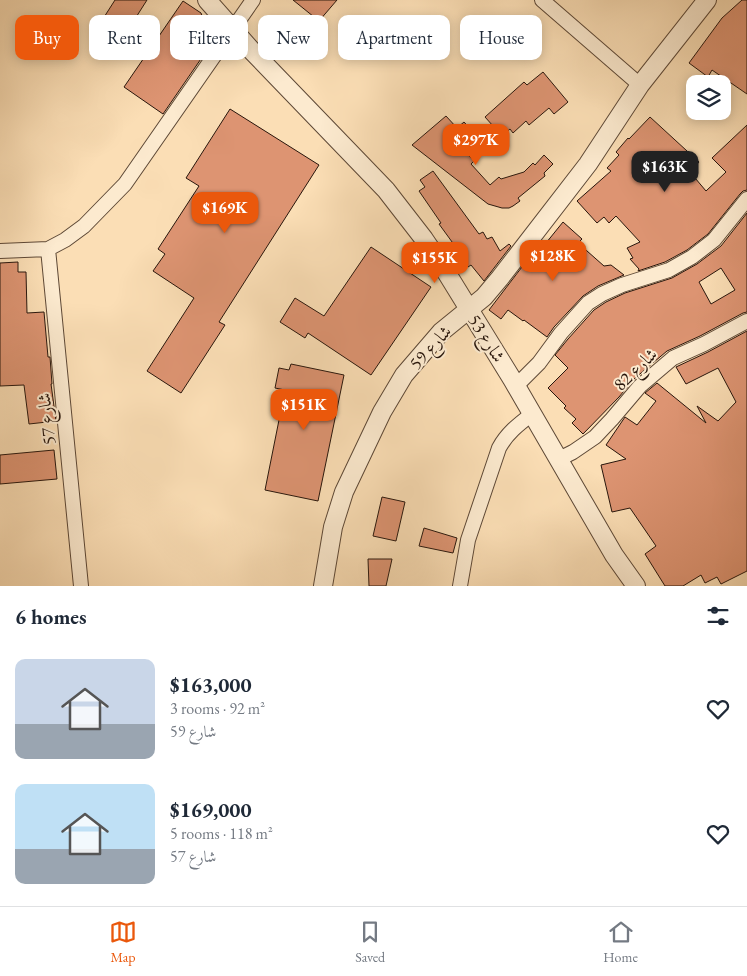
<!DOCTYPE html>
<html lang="en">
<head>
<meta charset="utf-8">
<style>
  body { margin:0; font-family:"EB Garamond",Amiri,serif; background:#f6f6f7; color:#1f2937; height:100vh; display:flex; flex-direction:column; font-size:19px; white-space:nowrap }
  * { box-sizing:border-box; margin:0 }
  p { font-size:16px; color:#747a83 }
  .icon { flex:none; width:28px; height:28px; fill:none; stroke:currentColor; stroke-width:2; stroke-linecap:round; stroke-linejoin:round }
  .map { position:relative; height:586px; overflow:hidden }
  .details { display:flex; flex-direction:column; background:#fff; flex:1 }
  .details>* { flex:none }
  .hud { position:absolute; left:15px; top:15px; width:718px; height:45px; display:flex; gap:10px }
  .tools { position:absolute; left:686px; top:75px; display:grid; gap:10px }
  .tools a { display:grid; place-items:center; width:45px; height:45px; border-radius:10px; background:#fff; box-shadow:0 2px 12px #0003; font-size:25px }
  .price { position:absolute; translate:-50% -42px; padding:0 11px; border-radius:10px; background:#ea580c; color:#fff; font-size:16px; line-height:32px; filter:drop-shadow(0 1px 2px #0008) }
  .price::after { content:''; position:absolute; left:50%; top:30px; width:15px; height:11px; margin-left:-8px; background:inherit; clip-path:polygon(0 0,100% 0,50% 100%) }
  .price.on { background:#222; color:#fff }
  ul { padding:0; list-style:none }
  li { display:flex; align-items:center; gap:15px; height:125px; padding:0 15px }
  li span { display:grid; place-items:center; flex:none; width:140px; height:100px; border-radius:10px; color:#555 }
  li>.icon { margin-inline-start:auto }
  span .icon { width:60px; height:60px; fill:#fffc; stroke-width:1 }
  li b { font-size:21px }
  h2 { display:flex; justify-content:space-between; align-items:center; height:60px; padding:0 15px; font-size:21px }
  .pill { padding:0 18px; border-radius:10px; background:#fff; box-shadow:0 2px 12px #0003; font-size:18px; line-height:45px }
  .pill.on { background:#ea580c; color:#fff }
  .menu { display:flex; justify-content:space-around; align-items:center; height:70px; border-top:1px solid #e0e1e3; background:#fff; font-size:14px; color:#747a83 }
  .menu a { display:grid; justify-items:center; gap:2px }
  .menu .on { color:#ea580c }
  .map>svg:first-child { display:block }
</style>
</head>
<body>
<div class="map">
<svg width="747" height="586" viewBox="0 0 747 586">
  <rect width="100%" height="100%" fill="#fbdeb5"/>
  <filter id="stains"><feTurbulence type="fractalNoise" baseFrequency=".004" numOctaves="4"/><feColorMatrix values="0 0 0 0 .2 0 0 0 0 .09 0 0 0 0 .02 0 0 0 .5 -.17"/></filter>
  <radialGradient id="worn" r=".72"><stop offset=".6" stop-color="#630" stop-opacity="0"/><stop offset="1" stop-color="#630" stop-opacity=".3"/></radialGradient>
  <path fill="#dd9472" stroke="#28160c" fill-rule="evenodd" d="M 115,0 L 147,0 L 112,55 L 97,45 L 100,41 L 92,36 Z
    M 293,0 L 337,0 L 319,21 Z
    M 742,0 L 747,0 L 747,94 L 712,70 L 708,77 L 689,63 L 722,18 Z
    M 183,1 L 201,13 L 210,37 L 205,53 L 163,114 L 124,87 Z
    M 543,72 L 568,102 L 554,114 L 549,108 L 529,125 L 526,121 L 513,133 L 510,129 L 502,136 L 485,117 L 524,82 L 527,85 Z
    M 230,109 L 319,165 L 219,322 L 225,325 L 181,393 L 147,371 L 194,298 L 153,271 L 165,254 L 158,249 L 199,186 L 186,178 Z
    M 446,116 L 457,128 L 464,122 L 473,132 L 459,145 L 474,161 L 471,164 L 490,185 L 499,177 L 501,179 L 524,172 L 533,163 L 535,165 L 544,155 L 553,164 L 544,173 L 545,176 L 518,198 L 520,201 L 513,206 L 509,208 L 502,208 L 488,204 L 412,145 Z
    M 650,117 L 699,162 L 690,172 L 706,191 L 726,172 L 712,158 L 747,125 L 747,190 L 743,191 L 740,194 L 708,234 L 687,250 L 665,262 L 638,271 L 639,269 L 630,259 L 633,258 L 627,248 L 640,242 L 616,216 L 609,223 L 604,217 L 597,223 L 577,201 L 611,171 L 607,168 L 619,155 L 616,152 L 628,138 L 629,139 Z
    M 433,171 L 479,234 L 483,232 L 487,239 L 492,237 L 500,251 L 509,244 L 511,246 L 484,281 L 471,265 L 468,267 L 456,245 L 455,246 L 439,224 L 441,223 L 419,191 L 425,187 L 420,180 Z
    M 747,213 L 747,312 L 743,313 L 700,336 L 667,351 L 634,379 L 619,397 L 583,434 L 572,423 L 576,419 L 564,408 L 566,406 L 548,388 L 568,368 L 555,355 L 568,339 L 594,310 L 606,302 L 625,293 L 672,278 L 697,264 L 721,246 ZM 721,268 L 735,290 L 711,304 L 699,282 Z
    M 563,222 L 582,239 L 578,243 L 604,266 L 611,265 L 624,275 L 598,286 L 583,296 L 554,327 L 547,337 L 524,320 L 523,321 L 508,310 L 501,319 L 489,310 L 525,263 L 526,264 L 544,242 L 546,243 Z
    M 371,247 L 431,287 L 371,375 L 308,333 L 305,338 L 280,322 L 295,298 L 324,316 Z
    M 18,262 L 18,272 L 26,272 L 27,313 L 44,312 L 48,357 L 50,357 L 52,384 L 51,384 L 56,421 L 29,424 L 24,385 L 0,386 L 0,263 Z
    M 747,331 L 747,571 L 721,584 L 717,577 L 705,583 L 701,575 L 683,586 L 665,586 L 645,554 L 656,546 L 630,508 L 612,512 L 601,465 L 626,459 L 606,445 L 625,417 L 637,425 L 656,401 L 645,393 L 657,383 L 706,423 L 697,406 L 718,421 L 736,402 L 718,368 L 686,384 L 676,367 L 708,352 Z
    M 291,364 L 344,375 L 318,501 L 265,490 L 285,390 L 275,388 L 279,368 L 289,370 Z
    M 54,450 L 57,479 L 0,484 L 0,455 Z
    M 382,497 L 405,502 L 396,541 L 373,536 Z
    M 424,528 L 457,538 L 453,553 L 419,546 Z
    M 368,559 L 392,559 L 386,586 L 369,586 Z"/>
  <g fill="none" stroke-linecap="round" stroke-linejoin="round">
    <defs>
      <path id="minor" d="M 542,0 L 640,85
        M 48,249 L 81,586
        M 0,251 L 48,249 L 65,240 L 84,226 L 125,184 L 253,0
        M 516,386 L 539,363 L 561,333 L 588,303 L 602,294 L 622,285 L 669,270 L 692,257 L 714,240 L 747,199
        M 559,459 L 573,452 L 595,437 L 612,419 L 640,386 L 673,358 L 704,344 L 747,321
        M 460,586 L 468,540 L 499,448 C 507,433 519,424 532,414"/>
      <path id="tertiary" d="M 207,0 L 253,52 L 386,190 L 424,239 L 443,267 L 512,379 L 614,555 L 636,586
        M 323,586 L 333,527 L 344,492 L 382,412 L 404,375 L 441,332 L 484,297 L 500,278 L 588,164 L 640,85 L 707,0"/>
    </defs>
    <use href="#minor" stroke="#5d4836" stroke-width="16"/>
    <use href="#tertiary" stroke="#5d4836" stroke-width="20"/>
    <use href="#minor" stroke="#fceacf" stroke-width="14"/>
    <use href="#tertiary" stroke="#fceacf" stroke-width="18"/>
  </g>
  <g text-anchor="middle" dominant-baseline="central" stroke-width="4" stroke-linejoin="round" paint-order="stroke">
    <g font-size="18" fill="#28160c" stroke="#fceacf">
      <text transform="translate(487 338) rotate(58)">شارع 53</text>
      <text transform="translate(430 347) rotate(-47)">شارع 59</text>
      <text transform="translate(635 369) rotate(-44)">شارع 82</text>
      <text transform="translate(46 419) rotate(-96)">شارع 57</text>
    </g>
  </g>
  <rect width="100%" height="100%" filter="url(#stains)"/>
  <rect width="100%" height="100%" fill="url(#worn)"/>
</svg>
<div class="tools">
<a><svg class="icon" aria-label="layers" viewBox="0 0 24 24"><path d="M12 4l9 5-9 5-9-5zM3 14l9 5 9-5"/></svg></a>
</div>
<b class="price" style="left:476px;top:166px">$297K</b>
<b class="price on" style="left:665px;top:193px">$163K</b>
<b class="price" style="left:225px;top:234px">$169K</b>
<b class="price" style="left:553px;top:282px">$128K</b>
<b class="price" style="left:435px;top:284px">$155K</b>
<b class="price" style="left:304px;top:431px">$151K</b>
<div class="hud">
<a class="pill on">Buy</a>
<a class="pill">Rent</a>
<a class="pill">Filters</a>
<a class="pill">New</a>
<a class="pill">Apartment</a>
<a class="pill">House</a>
</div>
</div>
<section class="details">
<h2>6 homes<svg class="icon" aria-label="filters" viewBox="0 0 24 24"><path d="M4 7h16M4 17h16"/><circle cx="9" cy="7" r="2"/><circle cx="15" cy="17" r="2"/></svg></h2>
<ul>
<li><span style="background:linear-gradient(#c9d6e8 65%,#9aa5b1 0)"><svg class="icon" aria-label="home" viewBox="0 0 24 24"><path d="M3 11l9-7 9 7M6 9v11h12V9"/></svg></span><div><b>$163,000</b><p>3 rooms · 92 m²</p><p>شارع 59</p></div><svg class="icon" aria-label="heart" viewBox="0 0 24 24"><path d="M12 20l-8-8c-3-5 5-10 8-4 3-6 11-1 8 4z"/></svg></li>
<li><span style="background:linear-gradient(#bfe0f5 65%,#9aa5b1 0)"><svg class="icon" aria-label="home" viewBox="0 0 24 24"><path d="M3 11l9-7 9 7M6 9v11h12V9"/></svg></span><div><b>$169,000</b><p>5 rooms · 118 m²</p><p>شارع 57</p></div><svg class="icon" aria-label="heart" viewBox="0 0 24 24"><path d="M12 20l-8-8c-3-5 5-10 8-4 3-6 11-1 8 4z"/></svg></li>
</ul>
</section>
<nav class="menu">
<a class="on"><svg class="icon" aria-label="map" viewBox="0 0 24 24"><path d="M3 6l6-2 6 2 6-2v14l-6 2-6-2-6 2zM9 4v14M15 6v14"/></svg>Map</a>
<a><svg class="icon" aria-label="saved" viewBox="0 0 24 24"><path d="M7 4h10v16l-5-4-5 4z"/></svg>Saved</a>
<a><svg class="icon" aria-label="home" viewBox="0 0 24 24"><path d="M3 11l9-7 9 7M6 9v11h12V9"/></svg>Home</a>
</nav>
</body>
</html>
